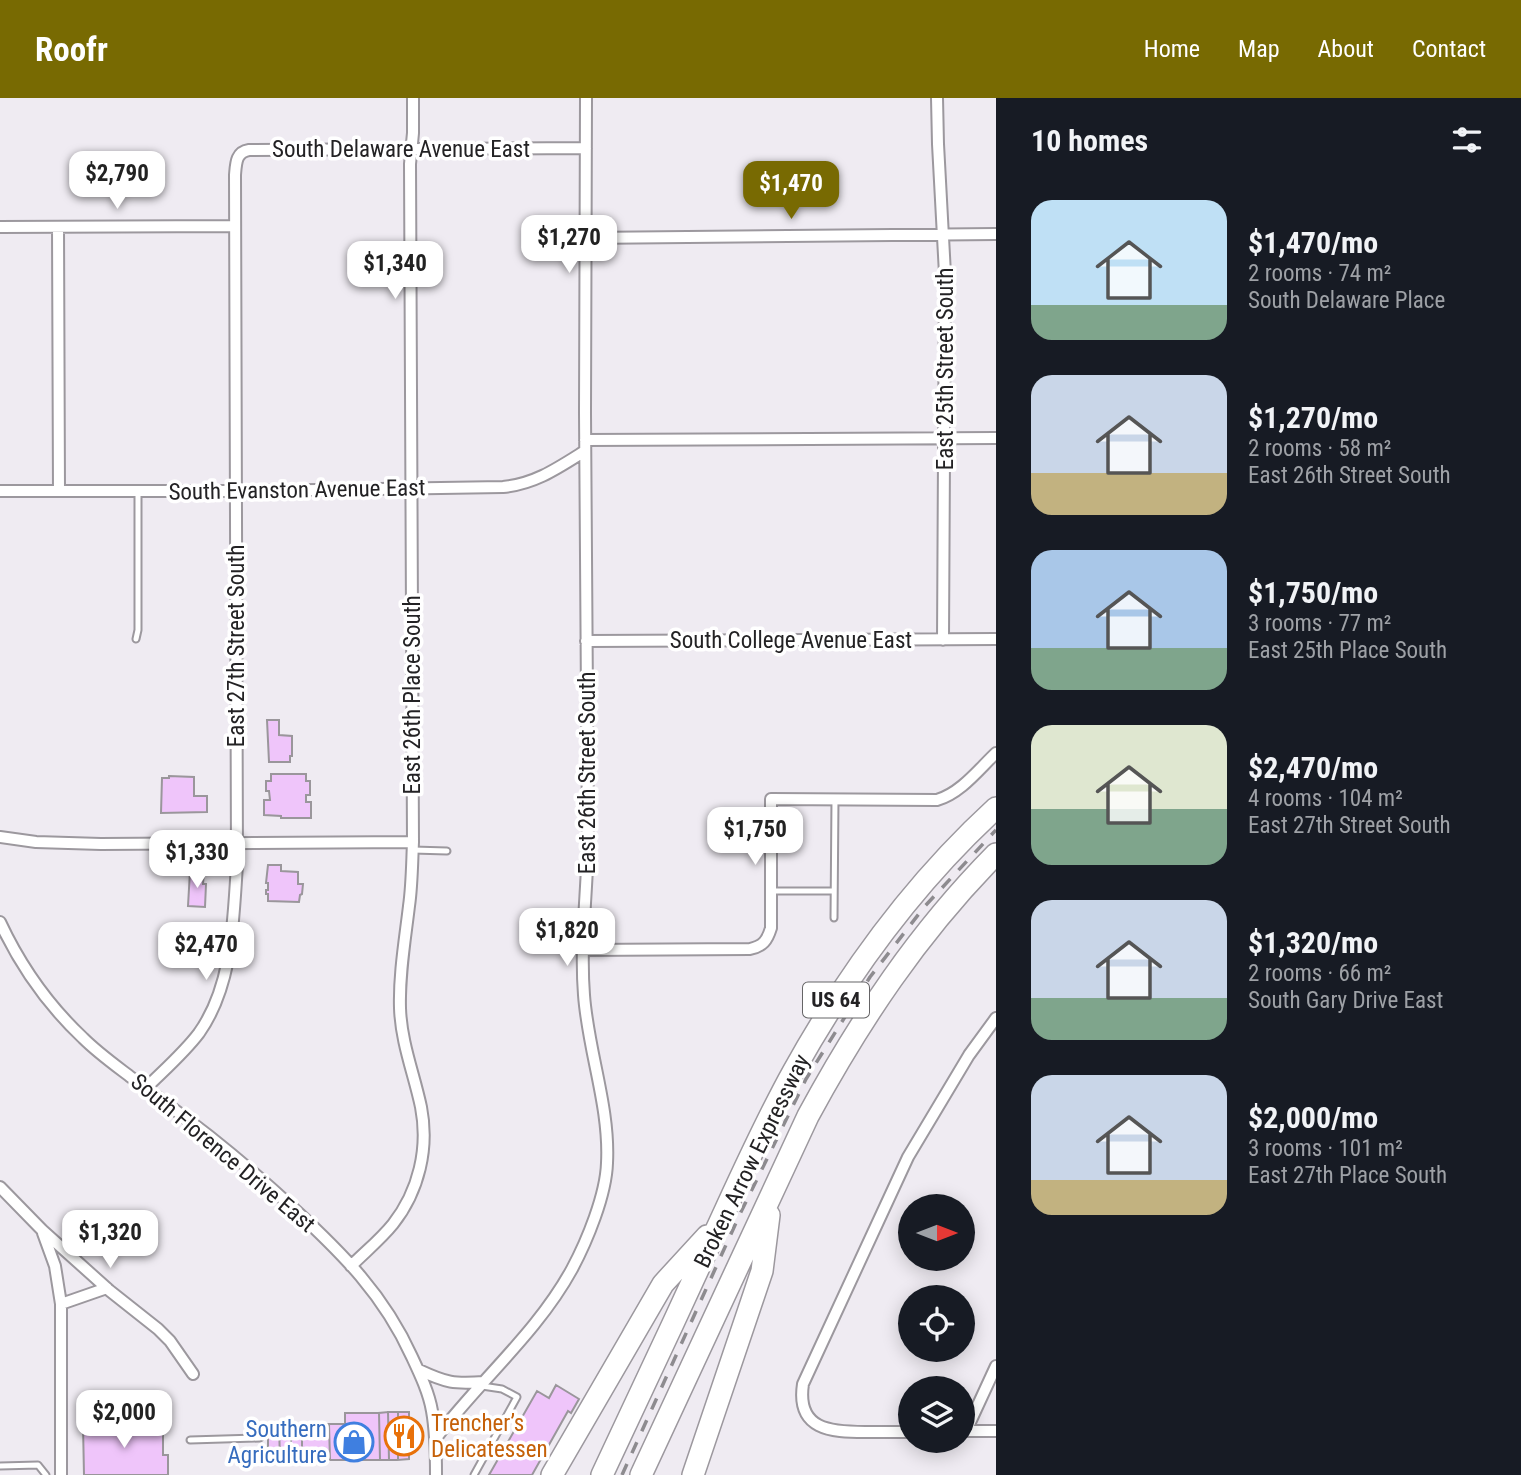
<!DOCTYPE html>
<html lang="en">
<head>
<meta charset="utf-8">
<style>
  body { margin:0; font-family:"Roboto Condensed",sans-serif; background:#242831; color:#f1f3f6; height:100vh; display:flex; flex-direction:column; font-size:26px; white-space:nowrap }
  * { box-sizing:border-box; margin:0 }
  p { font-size:23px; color:#9ea1a6 }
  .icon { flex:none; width:38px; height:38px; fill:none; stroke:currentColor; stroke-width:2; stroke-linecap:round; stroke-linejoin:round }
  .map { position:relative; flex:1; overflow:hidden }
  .drawer { display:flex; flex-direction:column; background:#171b24; width:525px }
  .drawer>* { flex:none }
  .needle { width:46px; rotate:90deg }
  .buttons { position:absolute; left:898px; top:1096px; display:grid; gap:14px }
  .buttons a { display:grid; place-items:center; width:77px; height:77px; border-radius:50%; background:#171b24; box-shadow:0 4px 18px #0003; font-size:35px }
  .price { position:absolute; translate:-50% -60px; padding:0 16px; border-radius:14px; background:#fff; color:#222; font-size:23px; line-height:46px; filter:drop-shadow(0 2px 4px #0008) }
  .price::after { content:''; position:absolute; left:50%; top:42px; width:21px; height:16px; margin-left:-10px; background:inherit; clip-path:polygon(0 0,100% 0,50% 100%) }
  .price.current { background:#786a02; color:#fff }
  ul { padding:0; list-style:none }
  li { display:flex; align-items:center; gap:21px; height:175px; padding:0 35px }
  li span { display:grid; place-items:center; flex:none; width:196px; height:140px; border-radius:21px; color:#555 }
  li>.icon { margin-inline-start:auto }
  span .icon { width:84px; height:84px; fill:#fffc; stroke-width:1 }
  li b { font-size:30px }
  h2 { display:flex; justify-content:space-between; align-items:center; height:84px; padding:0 35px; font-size:30px }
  header { display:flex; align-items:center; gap:42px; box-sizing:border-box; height:98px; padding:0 35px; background:#786a02; color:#fff }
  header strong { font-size:33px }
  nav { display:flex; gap:38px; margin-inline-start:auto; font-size:24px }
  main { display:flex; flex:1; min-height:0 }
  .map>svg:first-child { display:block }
</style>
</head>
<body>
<header>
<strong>Roofr</strong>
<nav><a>Home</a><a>Map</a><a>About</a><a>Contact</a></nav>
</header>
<main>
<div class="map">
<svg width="996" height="1377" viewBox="0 0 996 1377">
  <rect width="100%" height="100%" fill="#efebf2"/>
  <path fill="#efc5fa" stroke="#9a969b" stroke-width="2" d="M 267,622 L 279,622 L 279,637 L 292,638 L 292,658 L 290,658 L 290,664 L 269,664 Z
    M 271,676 L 306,676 L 306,683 L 310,683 L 310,697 L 306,697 L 306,704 L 311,704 L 311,720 L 281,720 L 281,718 L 264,717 L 264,702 L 270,702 L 269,693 L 266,693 L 266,683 L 271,683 Z
    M 169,678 L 194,679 L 194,698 L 207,698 L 207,714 L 161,715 L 162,680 L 169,680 Z
    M 268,767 L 281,767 L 281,773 L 298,774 L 298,786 L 303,786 L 302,796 L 300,797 L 299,804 L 268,803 L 268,796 L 266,796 L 266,792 L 268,792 L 268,785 L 266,785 Z
    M 190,773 L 204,774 L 203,786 L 206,786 L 205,809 L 188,808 Z
    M 556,1287 L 579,1301 L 571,1315 L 568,1313 L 532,1377 L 489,1377 L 537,1293 L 549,1300 Z
    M 388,1314 L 398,1314 L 398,1362 L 389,1362 Z
    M 388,1314 L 389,1362 L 380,1362 L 379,1315 Z
    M 398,1314 L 409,1314 L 409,1361 L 398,1362 Z
    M 345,1315 L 379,1315 L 380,1362 L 330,1362 L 329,1326 L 345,1326 Z
    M 268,1326 L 279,1326 L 280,1363 L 268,1363 Z
    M 279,1326 L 291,1326 L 291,1362 L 280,1363 Z
    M 291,1326 L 302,1326 L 302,1362 L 291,1362 Z
    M 302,1326 L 329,1326 L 330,1362 L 302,1362 Z
    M 83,1327 L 163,1327 L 163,1357 L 168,1357 L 168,1377 L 84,1377 Z"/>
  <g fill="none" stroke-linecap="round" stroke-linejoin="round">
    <defs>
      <path id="service" d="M 136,541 L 138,532 L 138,393
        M 413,752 L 447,753
        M 770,793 L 834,793
        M 834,820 L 835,701
        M 190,1342 L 260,1340
        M 0,1368 L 38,1367 L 46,1377
        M 474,1377 L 517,1299 L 502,1291 L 482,1288"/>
      <path id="minor" d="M 937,0 L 938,46 L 945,176 L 943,542
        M 0,129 L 235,128
        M 58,129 L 59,393
        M 585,140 L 996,136
        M 585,342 L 996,340
        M 0,393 L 250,393 L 503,389 C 535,386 558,370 585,353
        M 586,543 L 996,541
        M 0,739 L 36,744 L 101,746 L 413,744
        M 0,824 C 20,867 48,907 83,940 C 98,955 115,967 132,980 C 158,999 183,1018 209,1038 C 238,1061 266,1085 293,1110 C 343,1156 384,1197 412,1259 C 420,1276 429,1295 432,1313 C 436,1335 436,1356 436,1377
        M 582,852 L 750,851 C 763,848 767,843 771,830 L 771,701 L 937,702 C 961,695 979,671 996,655
        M 146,990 C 163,973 184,955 199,935 C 233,887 233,823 237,767 L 235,77 C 236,65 236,54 249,52 L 586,50
        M 0,1089 L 42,1132 L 110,1193 L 158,1231 L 170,1243 L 193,1276
        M 43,1135 L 55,1168 L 61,1206 L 61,1377
        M 351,1168 C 365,1154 381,1141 393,1126 C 419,1093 429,1050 421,1009 C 414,976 401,944 400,910 C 399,876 405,842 409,808 C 412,787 412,766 413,744 L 410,66 L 413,35 L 413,0
        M 61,1206 L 107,1190
        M 419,1272 C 447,1285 453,1286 484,1284
        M 962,1333 L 996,1333
        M 966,1333 L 996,1268
        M 910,1334 C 895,1334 880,1334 865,1334 C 831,1334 796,1332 803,1286 L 908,1059 L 969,957 L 996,920
        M 436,1340 C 480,1282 537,1235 572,1171 C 587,1143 606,1097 607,1065 C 610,1009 588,953 584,897 C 580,846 587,795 588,743 L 585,315 L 586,0"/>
      <path id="motorway" d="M 552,1377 L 663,1186 L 707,1138
        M 602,1377 C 639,1298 676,1220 712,1141 C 738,1085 763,1028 793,974 C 847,877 914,785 996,710
        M 641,1377 L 808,1018 C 860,922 918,835 996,756
        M 693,1377 L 762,1173 L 769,1117"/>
    </defs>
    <use href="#service" stroke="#9c989e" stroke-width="9"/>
    <use href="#minor" stroke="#9c989e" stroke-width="14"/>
    <use href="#motorway" stroke="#9c989e" stroke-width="24"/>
    <use href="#service" stroke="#fff" stroke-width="5"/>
    <use href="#minor" stroke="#fff" stroke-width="10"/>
    <use href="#motorway" stroke="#fff" stroke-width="21"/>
    <path stroke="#8d8b8f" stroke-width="3.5" stroke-dasharray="12 12" stroke-linecap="butt" d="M 622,1377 L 740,1116 L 806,981 L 870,879 L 925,808 L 996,732"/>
  </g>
  <defs>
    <symbol id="restaurant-ring" viewBox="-11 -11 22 22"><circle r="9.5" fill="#fff" stroke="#e8710a" stroke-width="1.5"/><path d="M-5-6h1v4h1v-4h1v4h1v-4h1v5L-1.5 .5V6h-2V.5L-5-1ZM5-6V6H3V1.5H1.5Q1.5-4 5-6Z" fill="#e8710a"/></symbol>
    <symbol id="shop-ring" viewBox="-11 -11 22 22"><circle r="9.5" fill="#fff" stroke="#3f7fe0" stroke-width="1.5"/><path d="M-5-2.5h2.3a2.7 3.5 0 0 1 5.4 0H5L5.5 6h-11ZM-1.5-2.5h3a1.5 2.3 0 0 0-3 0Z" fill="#3f7fe0"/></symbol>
  </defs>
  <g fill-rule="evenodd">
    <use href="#restaurant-ring" x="382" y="1316" width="44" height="44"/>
    <use href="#shop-ring" x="332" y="1322" width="44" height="44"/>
  </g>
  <g text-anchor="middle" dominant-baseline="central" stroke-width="7" stroke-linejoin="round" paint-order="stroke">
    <rect fill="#fff" stroke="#656466" stroke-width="2" x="803" y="884.5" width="66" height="35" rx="5"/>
    <g font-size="21" font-weight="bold" fill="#232224">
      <text x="836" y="902">US 64</text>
    </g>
    <g font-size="23" fill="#232224" stroke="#fff">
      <text x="401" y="51">South Delaware Avenue East</text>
      <text transform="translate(945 271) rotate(-90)">East 25th Street South</text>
      <text transform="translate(297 392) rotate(-1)">South Evanston Avenue East</text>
      <text x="791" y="542">South College Avenue East</text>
      <text transform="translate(236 548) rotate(-90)">East 27th Street South</text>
      <text transform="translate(412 597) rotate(-90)">East 26th Place South</text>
      <text transform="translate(587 675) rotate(-90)">East 26th Street South</text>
      <text transform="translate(223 1055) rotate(40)">South Florence Drive East</text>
      <text transform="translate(752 1063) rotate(-64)">Broken Arrow Expressway</text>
    </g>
    <g font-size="23" fill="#c56008" stroke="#fff" text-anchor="start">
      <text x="431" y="1325">Trencher’s<tspan x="431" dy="26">Delicatessen</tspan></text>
    </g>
    <g font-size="23" fill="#366cbe" stroke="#fff" text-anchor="end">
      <text x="327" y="1331">Southern<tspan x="327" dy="26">Agriculture</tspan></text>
    </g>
  </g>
</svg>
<div class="buttons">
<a><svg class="needle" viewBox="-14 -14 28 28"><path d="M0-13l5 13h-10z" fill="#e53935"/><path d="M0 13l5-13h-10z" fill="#9ea1a6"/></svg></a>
<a><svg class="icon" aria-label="locate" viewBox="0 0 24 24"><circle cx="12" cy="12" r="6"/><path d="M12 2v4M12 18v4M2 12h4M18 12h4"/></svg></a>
<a><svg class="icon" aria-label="layers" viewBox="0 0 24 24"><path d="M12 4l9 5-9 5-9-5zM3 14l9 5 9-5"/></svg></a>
</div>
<b class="price" style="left:117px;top:113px">$2,790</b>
<b class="price current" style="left:791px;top:123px">$1,470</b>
<b class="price" style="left:569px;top:177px">$1,270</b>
<b class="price" style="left:395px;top:203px">$1,340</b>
<b class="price" style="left:755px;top:769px">$1,750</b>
<b class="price" style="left:197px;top:792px">$1,330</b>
<b class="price" style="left:567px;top:870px">$1,820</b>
<b class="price" style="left:206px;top:884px">$2,470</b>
<b class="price" style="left:110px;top:1172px">$1,320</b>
<b class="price" style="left:124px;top:1352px">$2,000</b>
</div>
<section class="drawer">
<h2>10 homes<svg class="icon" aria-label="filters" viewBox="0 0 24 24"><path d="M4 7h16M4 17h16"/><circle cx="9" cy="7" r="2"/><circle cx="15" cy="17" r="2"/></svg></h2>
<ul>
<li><span style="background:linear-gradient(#bfe0f5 75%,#7fa58c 0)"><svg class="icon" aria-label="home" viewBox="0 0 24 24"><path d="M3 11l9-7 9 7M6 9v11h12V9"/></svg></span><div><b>$1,470/mo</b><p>2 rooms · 74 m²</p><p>South Delaware Place</p></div></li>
<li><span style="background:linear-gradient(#c9d6e8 70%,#c2b280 0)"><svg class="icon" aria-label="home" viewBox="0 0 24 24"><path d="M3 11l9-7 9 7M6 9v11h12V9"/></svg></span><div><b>$1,270/mo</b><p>2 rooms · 58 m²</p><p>East 26th Street South</p></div></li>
<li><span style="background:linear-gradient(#a9c7e8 70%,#7fa58c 0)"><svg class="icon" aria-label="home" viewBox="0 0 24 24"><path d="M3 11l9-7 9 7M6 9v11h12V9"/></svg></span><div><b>$1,750/mo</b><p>3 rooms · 77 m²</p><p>East 25th Place South</p></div></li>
<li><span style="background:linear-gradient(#dfe7d0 60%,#7fa58c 0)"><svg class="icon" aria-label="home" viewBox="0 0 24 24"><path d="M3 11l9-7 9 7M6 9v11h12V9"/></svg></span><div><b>$2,470/mo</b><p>4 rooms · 104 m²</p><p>East 27th Street South</p></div></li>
<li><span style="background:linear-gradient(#c9d6e8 70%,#7fa58c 0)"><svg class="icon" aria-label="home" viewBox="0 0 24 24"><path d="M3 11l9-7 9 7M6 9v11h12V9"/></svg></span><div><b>$1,320/mo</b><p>2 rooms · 66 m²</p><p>South Gary Drive East</p></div></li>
<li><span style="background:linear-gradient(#c9d6e8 75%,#c2b280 0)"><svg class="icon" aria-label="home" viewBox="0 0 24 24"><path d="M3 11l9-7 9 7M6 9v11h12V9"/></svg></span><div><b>$2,000/mo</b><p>3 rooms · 101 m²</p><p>East 27th Place South</p></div></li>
</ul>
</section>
</main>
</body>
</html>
